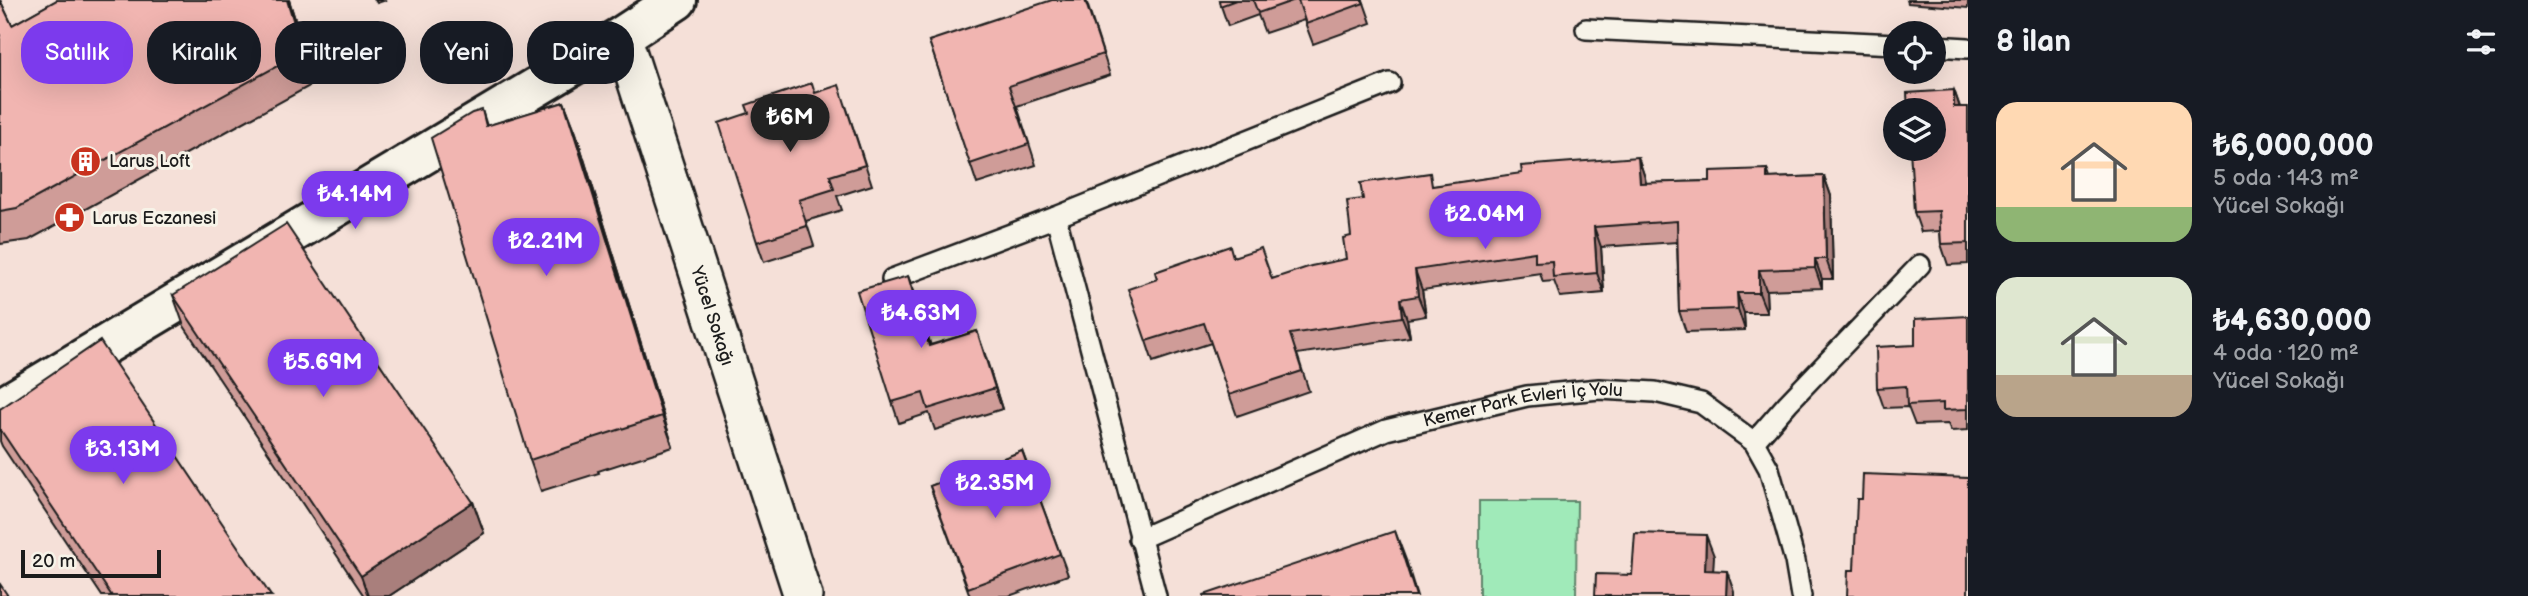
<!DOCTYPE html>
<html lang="tr">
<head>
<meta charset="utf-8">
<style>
  body { margin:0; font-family:"Balsamiq Sans",sans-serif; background:#20242c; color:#f1f3f6; height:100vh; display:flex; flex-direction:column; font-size:26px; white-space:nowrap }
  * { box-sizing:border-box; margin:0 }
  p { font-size:23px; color:#9ea1a6 }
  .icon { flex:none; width:38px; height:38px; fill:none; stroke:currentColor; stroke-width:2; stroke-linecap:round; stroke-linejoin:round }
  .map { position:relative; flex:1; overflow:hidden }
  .drawer { display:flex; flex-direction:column; background:#171b24; width:560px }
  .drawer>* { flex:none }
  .banner { position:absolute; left:21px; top:21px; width:665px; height:63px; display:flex; gap:14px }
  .controls { position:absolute; left:1883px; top:21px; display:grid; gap:14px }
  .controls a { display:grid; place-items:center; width:63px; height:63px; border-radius:50%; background:#171b24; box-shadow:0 7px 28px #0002; font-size:35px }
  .scale { position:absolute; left:21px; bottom:18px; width:140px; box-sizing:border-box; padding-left:7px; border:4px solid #1c1c1c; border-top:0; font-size:19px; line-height:24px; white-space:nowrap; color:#1c1c1c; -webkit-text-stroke:5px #f7f3e8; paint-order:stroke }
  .price { position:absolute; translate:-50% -60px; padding:0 16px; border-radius:24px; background:#7c3aed; color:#fff; font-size:23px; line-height:46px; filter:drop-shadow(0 2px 4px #0008) }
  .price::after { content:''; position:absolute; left:50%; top:42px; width:21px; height:16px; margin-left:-10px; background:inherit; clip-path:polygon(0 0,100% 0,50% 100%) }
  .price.current { background:#222; color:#fff }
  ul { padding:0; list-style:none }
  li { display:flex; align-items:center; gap:21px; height:175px; padding:0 28px }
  li span { display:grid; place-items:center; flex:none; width:196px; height:140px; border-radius:21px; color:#555 }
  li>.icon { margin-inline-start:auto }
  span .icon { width:84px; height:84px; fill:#fffc; stroke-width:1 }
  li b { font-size:30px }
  h2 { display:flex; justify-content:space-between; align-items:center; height:84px; padding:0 28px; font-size:30px }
  .tag { padding:0 24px; border-radius:28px; background:#171b24; box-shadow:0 7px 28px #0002; font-size:24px; line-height:63px }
  .tag.current { background:#7c3aed; color:#fff }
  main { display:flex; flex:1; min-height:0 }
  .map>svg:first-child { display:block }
</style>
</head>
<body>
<main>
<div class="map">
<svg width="1968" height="596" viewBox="0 0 1968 596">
  <rect width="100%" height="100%" fill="#f5e0d8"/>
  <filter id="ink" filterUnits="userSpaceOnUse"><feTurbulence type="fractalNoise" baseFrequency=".0143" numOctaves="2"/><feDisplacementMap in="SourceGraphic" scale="14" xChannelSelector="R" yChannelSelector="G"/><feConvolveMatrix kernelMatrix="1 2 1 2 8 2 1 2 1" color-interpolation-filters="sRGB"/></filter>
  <g filter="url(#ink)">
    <path fill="#a0eab9" stroke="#5e836a" stroke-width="2" d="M 1479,501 L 1577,501 L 1576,596 L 1479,596 Z"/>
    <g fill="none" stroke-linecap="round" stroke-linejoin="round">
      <defs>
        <g id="lane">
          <path d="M 1586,29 L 1895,44"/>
          <path d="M 1934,46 L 1968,48"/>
          <path d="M 1056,217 L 1156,596"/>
          <path d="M 892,279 L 1056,217 L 1390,83"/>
          <path d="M 1754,442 L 1788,403 L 1920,265"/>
          <path id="s1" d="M 1139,539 L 1386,430 L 1527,396 L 1599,389 L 1655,392 L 1701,403 L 1754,442 L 1769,469 L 1795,561 L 1801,596"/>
        </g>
        <g id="street">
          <path id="s2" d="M 622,36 L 803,596"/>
        </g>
        <path id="secondary" d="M 0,408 L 622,36 L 677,0"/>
      </defs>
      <use href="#lane" stroke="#1c1c1c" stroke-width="24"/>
      <use href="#street" stroke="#1c1c1c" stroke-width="42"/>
      <use href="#secondary" stroke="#1c1c1c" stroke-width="44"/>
      <use href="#lane" stroke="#f7f3e8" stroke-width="19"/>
      <use href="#street" stroke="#f7f3e8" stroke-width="37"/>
      <use href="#secondary" stroke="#f7f3e8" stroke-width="38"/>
    </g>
    <path fill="#cf9c98" stroke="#1c1c1c" stroke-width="2" d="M 0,0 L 12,25 L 57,0 L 289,0 L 315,83 L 29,240 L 0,244 Z
      M 375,0 L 386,0 L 377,3 Z
      M 1086,0 L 1110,75 L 1017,106 L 1036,165 L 977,184 L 929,41 Z
      M 1219,0 L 1363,0 L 1371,23 L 1313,44 L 1304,20 L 1265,33 L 1258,15 L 1228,26 Z
      M 1907,0 L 1968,0 L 1968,8 L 1908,3 Z
      M 1954,90 L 1960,107 L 1968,107 L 1968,264 L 1948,265 L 1941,244 L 1940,231 L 1921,232 L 1914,212 Z
      M 816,93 L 846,106 L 872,185 L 837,196 L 842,210 L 806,221 L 814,246 L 764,262 L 757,242 Z
      M 564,102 L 576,133 L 673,447 L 598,471 L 599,473 L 541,491 L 530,460 L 482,110 L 487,126 Z
      M 1638,157 L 1645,178 L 1646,183 L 1710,181 L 1767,169 L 1770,178 L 1824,176 L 1831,196 L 1833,279 L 1822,279 L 1822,288 L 1766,290 L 1767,313 L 1744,313 L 1745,330 L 1686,332 L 1679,311 L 1677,242 L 1601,247 L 1604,293 L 1560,297 L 1554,281 L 1543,282 L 1540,273 L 1422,290 L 1426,316 L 1407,319 L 1410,337 L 1297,354 L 1309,391 L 1237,416 L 1211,343 L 1153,362 L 1146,341 L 1157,279 L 1234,256 L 1272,279 L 1346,259 L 1351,236 L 1435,186 Z
      M 908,276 L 930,345 L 977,331 L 1002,409 L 935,430 L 929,413 L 899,423 L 892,402 Z
      M 173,295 L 473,502 L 484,533 L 389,596 L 364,596 L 184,326 Z
      M 1968,316 L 1968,430 L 1951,431 L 1948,424 L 1915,425 L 1908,407 L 1884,408 L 1877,388 L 1915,345 Z
      M 0,409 L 271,596 L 102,596 L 2,446 L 0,441 Z
      M 1022,451 L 1068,575 L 1009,596 L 970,596 L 930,486 Z"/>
    <path fill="#a97f7c" stroke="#1c1c1c" stroke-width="2" d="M 287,0 L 289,0 L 315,83 L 303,52 Z
      M 1954,90 L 1961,111 L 1954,107 Z
      M 564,102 L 576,133 L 673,447 L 662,416 Z
      M 1638,157 L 1645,178 L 1647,204 L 1640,183 Z
      M 1824,176 L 1831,196 L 1833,279 L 1826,259 Z
      M 1594,227 L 1601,247 L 1604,293 L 1597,273 Z
      M 1815,259 L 1822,279 L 1822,288 L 1815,268 Z
      M 1415,270 L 1422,290 L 1426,316 L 1418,296 Z
      M 1759,270 L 1766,290 L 1767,313 L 1759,293 Z
      M 908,276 L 916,296 L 937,366 L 929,346 Z
      M 1737,293 L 1744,313 L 1745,330 L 1738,309 Z
      M 1400,299 L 1407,319 L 1410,337 L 1402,317 Z
      M 977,331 L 984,351 L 1002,409 L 995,388 Z
      M 473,502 L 484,533 L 389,596 L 368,596 L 361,576 Z
      M 1395,531 L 1406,560 L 1417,596 L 1416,596 Z
      M 1706,535 L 1714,556 L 1712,590 L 1705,570 Z
      M 1727,571 L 1734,591 L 1734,596 L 1726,596 Z"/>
    <path fill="#f1b5b1" stroke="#1c1c1c" stroke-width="2" d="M 0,0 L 12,25 L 57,0 L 287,0 L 303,52 L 17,208 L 0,211 Z
      M 1052,0 L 1085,0 L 1103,54 L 1009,86 L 1029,144 L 970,164 L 929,41 Z
      M 1219,0 L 1236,0 L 1220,6 Z
      M 1253,0 L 1295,0 L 1258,13 Z
      M 1298,0 L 1362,0 L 1364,3 L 1306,24 Z
      M 812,83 L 815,93 L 839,85 L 865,165 L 830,176 L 834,189 L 799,200 L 807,226 L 757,242 L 719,123 L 749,113 L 746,105 Z
      M 1954,90 L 1954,107 L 1968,107 L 1968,243 L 1941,244 L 1939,211 L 1914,212 L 1910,149 L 1934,149 L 1934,110 L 1908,110 L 1907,93 Z
      M 564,102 L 662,416 L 587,440 L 587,441 L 530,460 L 431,138 L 472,113 L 482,110 L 486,126 Z
      M 1638,157 L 1640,183 L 1710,181 L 1710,171 L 1767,169 L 1767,178 L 1824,176 L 1826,259 L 1815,259 L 1815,268 L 1759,270 L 1759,293 L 1737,293 L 1738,309 L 1679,311 L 1677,221 L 1594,227 L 1597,273 L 1553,277 L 1552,261 L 1535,262 L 1535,252 L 1415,270 L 1418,296 L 1400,299 L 1402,317 L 1290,334 L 1302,371 L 1229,395 L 1204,323 L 1146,341 L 1128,289 L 1157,279 L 1155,272 L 1230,246 L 1233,257 L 1261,248 L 1272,279 L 1311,266 L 1346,259 L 1343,238 L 1351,236 L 1347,201 L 1363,199 L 1360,183 L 1430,173 L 1432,186 L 1522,173 L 1521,166 Z
      M 286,224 L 473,502 L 361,576 L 173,295 Z
      M 908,276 L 929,346 L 977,331 L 995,388 L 928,409 L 923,393 L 892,402 L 857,291 Z
      M 1968,316 L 1968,409 L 1943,410 L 1943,403 L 1907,405 L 1906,386 L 1877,388 L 1876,347 L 1915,345 L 1915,319 Z
      M 100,341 L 271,596 L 112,596 L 0,429 L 0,409 Z
      M 1022,451 L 1060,554 L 968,588 L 930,486 Z
      M 1863,474 L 1968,478 L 1968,596 L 1847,596 L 1848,570 L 1854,570 L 1857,499 L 1862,499 Z
      M 1395,531 L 1416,596 L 1204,596 L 1204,595 Z
      M 1635,533 L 1706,535 L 1705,570 L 1727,571 L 1726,596 L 1595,596 L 1596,574 L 1632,575 Z
      M 0,584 L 8,596 L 0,596 Z"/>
  </g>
  <defs>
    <symbol id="building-disc" viewBox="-11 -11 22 22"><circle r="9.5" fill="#c8321e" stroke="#f7f3e8"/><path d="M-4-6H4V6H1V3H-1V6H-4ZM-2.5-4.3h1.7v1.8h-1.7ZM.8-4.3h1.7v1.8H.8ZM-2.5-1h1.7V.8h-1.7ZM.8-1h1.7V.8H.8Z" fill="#fff"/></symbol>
    <symbol id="pharmacy-disc" viewBox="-11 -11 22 22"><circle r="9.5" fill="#c8321e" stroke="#f7f3e8"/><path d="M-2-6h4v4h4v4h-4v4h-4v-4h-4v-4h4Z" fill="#fff"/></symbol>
  </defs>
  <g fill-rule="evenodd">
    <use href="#building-disc" x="68" y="144" width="35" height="35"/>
    <use href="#pharmacy-disc" x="52" y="200" width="35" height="35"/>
  </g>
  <g text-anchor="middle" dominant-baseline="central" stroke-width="6" stroke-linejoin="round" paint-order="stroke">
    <g font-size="18" fill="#1c1c1c" stroke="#f7f3e8" text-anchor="start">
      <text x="109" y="161">Larus Loft</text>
      <text x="92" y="218">Larus Eczanesi</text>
    </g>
    <g font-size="18" fill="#1c1c1c" stroke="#f7f3e8">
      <text stroke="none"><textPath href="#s2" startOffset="294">Yücel Sokağı</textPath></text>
      <text stroke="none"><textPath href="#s1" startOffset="410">Kemer Park Evleri İç Yolu</textPath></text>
    </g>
  </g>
</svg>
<div class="controls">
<a><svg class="icon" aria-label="locate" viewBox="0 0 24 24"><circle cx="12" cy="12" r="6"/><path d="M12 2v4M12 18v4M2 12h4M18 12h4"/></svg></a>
<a><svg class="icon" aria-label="layers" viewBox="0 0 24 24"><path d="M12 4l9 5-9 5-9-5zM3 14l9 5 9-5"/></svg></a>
</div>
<div class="scale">20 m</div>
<b class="price current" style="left:790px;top:154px">₺6M</b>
<b class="price" style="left:355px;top:231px">₺4.14M</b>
<b class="price" style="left:1485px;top:251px">₺2.04M</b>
<b class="price" style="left:546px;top:278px">₺2.21M</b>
<b class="price" style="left:921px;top:350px">₺4.63M</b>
<b class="price" style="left:323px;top:399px">₺5.69M</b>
<b class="price" style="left:123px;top:486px">₺3.13M</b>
<b class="price" style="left:995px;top:520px">₺2.35M</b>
<div class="banner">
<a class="tag current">Satılık</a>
<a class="tag">Kiralık</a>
<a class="tag">Filtreler</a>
<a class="tag">Yeni</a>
<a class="tag">Daire</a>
</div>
</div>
<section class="drawer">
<h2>8 ilan<svg class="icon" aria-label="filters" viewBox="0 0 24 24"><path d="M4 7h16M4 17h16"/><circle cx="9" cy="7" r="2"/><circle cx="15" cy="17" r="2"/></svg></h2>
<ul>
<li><span style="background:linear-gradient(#ffd9b3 75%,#8fb573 0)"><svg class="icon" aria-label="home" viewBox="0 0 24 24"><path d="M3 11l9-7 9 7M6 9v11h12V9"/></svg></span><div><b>₺6,000,000</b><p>5 oda · 143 m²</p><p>Yücel Sokağı</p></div></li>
<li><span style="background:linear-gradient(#dfe7d0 70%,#b9a48a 0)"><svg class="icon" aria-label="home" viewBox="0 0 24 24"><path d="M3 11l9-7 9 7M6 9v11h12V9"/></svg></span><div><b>₺4,630,000</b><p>4 oda · 120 m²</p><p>Yücel Sokağı</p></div></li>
</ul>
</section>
</main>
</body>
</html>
